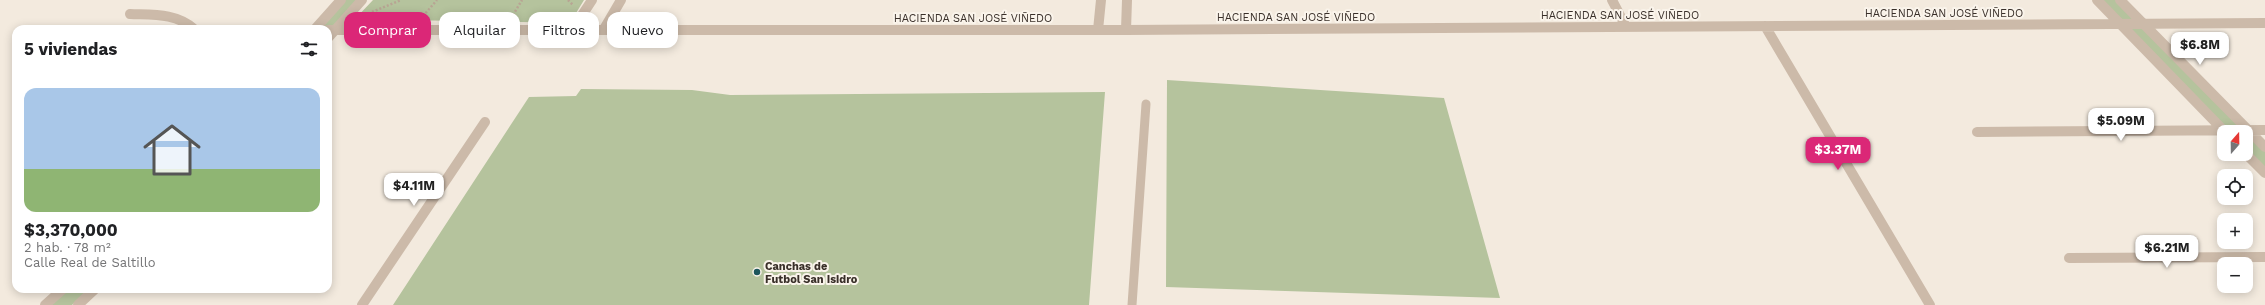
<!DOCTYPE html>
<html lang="es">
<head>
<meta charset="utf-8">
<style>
  body { margin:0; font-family:"Work Sans",sans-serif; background:#f2f2f2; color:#202124; height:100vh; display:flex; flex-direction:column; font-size:15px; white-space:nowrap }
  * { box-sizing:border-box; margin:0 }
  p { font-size:13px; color:#757577 }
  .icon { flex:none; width:22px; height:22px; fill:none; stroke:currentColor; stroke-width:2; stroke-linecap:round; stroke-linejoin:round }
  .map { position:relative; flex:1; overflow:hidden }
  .drawer { position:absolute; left:12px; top:25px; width:320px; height:268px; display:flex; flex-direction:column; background:#fff; border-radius:12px; box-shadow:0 2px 10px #0003 }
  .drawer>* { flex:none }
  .guide { position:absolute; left:344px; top:12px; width:380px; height:36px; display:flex; gap:8px }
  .needle { width:26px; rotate:20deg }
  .buttons { position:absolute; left:2217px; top:125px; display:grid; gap:8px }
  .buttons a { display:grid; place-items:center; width:36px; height:36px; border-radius:8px; background:#fff; box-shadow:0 2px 10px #0003; font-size:20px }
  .price { position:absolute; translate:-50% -34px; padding:0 9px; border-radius:8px; background:#fff; color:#222; font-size:13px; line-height:26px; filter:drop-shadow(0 1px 2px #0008) }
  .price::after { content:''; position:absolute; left:50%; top:24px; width:12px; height:9px; margin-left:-6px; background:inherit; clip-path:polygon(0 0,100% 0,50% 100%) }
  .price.on { background:#db2777; color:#fff }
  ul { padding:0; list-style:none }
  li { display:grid; align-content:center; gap:8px; height:212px; padding:0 12px }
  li+li { border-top:1px solid #e0e0e0 }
  li span { display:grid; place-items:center; height:124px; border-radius:12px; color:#555 }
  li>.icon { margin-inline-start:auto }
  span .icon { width:72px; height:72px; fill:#fffc; stroke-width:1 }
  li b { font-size:17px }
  h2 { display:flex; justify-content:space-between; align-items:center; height:48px; padding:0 12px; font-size:17px }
  .pill { padding:0 14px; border-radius:12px; background:#fff; box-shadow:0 2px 10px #0003; font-size:14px; line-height:36px }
  .pill.on { background:#db2777; color:#fff }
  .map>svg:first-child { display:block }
</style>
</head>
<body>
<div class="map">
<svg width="2265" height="305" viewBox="0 0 2265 305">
  <rect width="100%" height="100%" fill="#f3eade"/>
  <path fill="#b5c39d" d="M 345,0 L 358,0 L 328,33 L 328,29 L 318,29 Z
    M 373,0 L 584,0 L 570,23 L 355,19 Z
    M 2093,0 L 2116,0 L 2265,151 L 2265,175 L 2246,154 L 2246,132 L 2224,132 Z
    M 1167,80 L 1444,98 L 1500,298 L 1166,287 Z
    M 581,89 L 692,90 L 730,95 L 1105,92 L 1089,305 L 393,305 L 529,97 L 576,96 Z
    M 64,289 L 89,289 L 72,305 L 48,305 Z"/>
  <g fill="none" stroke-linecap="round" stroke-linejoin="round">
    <path stroke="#b8a493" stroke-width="2.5" stroke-dasharray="2 2" stroke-linecap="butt" d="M 568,0 L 573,5
      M 372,12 L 401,0
      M 513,15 L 522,0
      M 423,16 L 437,0"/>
    <path stroke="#ccbaa9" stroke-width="9" d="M 1132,305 L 1146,104"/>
    <path stroke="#ccbaa9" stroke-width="10" d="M 1612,0 L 1626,27
      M 2097,0 L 2225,132
      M 2120,0 L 2265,147
      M 130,14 C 153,15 176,13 194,29
      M 1765,26 L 1930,305
      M 315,29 L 341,0
      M 573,29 L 592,0
      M 604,29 L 621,0
      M 328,30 L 1126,30 L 2265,23
      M 1098,30 L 1101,0
      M 1126,30 L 1127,0
      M 328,38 L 362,0
      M 1977,132 L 2265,130
      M 2246,154 L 2265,173
      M 2069,258 L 2265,257
      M 45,305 L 63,289
      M 78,305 L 95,289
      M 362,305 L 485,122"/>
  </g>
  <circle fill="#1d565c" stroke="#faf4eb" stroke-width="1.5" cx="757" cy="272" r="4"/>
  <g text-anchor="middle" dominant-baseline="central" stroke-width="4" stroke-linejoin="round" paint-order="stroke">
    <g font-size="11" fill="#392f29" stroke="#faf4eb">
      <text x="1944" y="13">HACIENDA SAN JOSÉ VIÑEDO</text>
      <text x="1620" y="15">HACIENDA SAN JOSÉ VIÑEDO</text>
      <text x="1296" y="17">HACIENDA SAN JOSÉ VIÑEDO</text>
      <text x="973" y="18">HACIENDA SAN JOSÉ VIÑEDO</text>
    </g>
    <g font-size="11" font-weight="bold" fill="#392f29" stroke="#faf4eb" text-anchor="start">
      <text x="765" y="266">Canchas de<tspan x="765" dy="13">Futbol San Isidro</tspan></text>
    </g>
  </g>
</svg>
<div class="buttons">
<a><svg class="needle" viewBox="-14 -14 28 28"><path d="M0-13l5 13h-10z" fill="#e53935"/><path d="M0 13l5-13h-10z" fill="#757577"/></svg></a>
<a><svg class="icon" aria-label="locate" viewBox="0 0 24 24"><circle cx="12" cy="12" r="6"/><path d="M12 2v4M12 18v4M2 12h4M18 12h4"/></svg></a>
<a>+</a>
<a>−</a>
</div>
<b class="price" style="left:2200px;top:66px">$6.8M</b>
<b class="price" style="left:2121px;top:142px">$5.09M</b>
<b class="price on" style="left:1838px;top:171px">$3.37M</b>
<b class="price" style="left:414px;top:207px">$4.11M</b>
<b class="price" style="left:2167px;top:269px">$6.21M</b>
<div class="guide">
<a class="pill on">Comprar</a>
<a class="pill">Alquilar</a>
<a class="pill">Filtros</a>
<a class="pill">Nuevo</a>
</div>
<section class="drawer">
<h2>5 viviendas<svg class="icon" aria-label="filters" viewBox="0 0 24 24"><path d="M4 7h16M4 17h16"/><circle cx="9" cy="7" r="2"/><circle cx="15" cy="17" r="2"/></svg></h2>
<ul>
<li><span style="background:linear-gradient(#a9c7e8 65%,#8fb573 0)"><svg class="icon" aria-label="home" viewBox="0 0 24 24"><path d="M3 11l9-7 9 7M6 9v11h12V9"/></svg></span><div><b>$3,370,000</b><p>2 hab. · 78 m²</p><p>Calle Real de Saltillo</p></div></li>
</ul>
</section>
</div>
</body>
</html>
